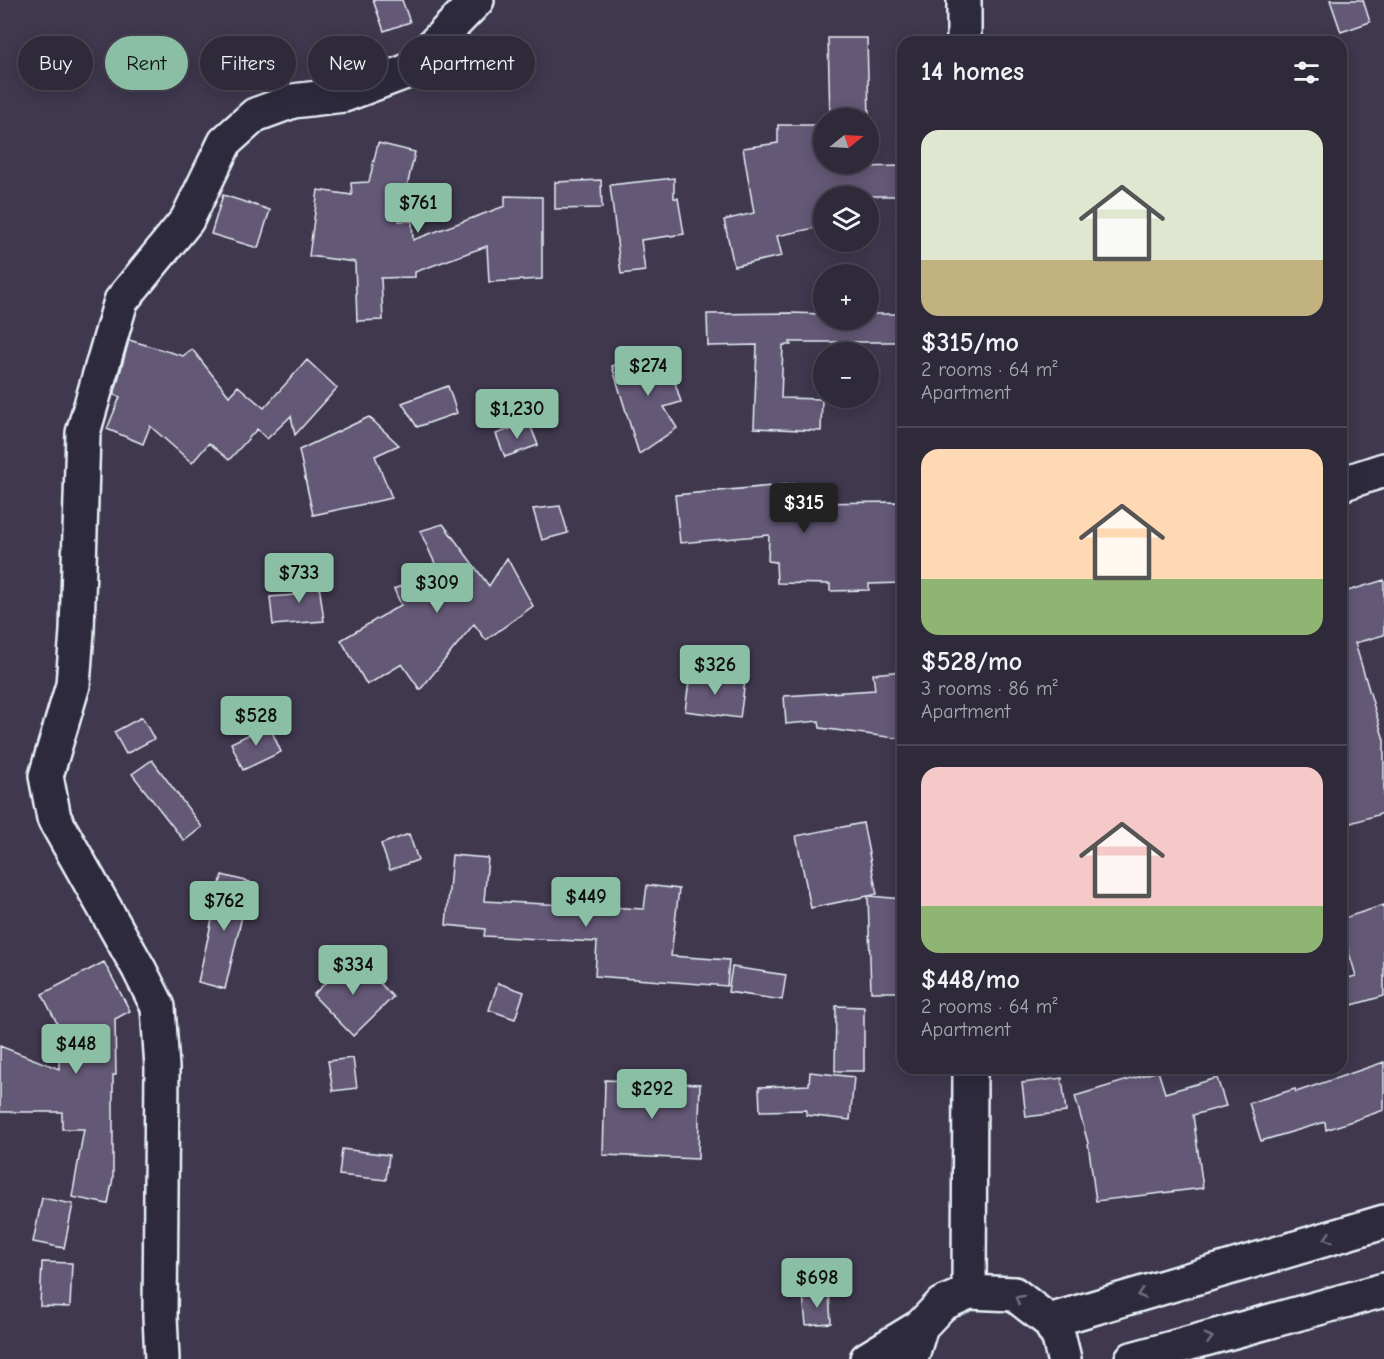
<!DOCTYPE html>
<html lang="en">
<head>
<meta charset="utf-8">
<style>
  body { margin:0; font-family:"Comic Neue",sans-serif; background:#373242; color:#f1f3f6; height:100vh; display:flex; flex-direction:column; font-size:22px; white-space:nowrap }
  * { box-sizing:border-box; margin:0 }
  p { font-size:20px; color:#a7a7af }
  .icon { flex:none; width:33px; height:33px; fill:none; stroke:currentColor; stroke-width:2; stroke-linecap:round; stroke-linejoin:round }
  .map { position:relative; flex:1; overflow:hidden }
  .panel { position:absolute; left:897px; top:36px; width:450px; height:1038px; display:flex; flex-direction:column; background:#2f2a3a; border-radius:18px; box-shadow:0 3px 15px #0003,0 0 0 2px #4a4654 }
  .panel>* { flex:none }
  .top-card { position:absolute; left:18px; top:36px; width:570px; height:54px; display:flex; gap:12px }
  .needle { width:39px; rotate:72deg }
  .tools { position:absolute; left:813px; top:108px; display:grid; gap:12px }
  .tools a { display:grid; place-items:center; width:66px; height:66px; border-radius:50%; background:#2f2a3a; box-shadow:0 3px 15px #0003,0 0 0 2px #4a4654; font-size:30px }
  .price { position:absolute; translate:-50% -51px; padding:0 14px; border-radius:6px; background:#8abfa5; color:#111; font-size:20px; line-height:39px; filter:drop-shadow(0 2px 3px #0008) }
  .price::after { content:''; position:absolute; left:50%; top:36px; width:18px; height:14px; margin-left:-9px; background:inherit; clip-path:polygon(0 0,100% 0,50% 100%) }
  .price.current { background:#222; color:#fff }
  ul { padding:0; list-style:none }
  li { display:grid; align-content:center; gap:12px; height:318px; padding:0 24px }
  li+li { border-top:2px solid #4a4654 }
  li span { display:grid; place-items:center; height:186px; border-radius:18px; color:#555 }
  li>.icon { margin-inline-start:auto }
  span .icon { width:108px; height:108px; fill:#fffc; stroke-width:1 }
  li b { font-size:26px }
  h2 { display:flex; justify-content:space-between; align-items:center; height:72px; padding:0 24px; font-size:26px }
  .chip { padding:0 21px; border-radius:27px; background:#2f2a3a; box-shadow:0 3px 15px #0003,0 0 0 2px #4a4654; font-size:21px; line-height:54px }
  .chip.current { background:#8abfa5; color:#111 }
  .map>svg:first-child { display:block }
</style>
</head>
<body>
<div class="map">
<svg width="1384" height="1359" viewBox="0 0 1384 1359">
  <rect width="100%" height="100%" fill="#3f384e"/>
  <filter id="ink" filterUnits="userSpaceOnUse"><feTurbulence type="fractalNoise" baseFrequency=".0167" numOctaves="2"/><feDisplacementMap in="SourceGraphic" scale="12" xChannelSelector="R" yChannelSelector="G"/><feConvolveMatrix kernelMatrix="1 2 1 2 8 2 1 2 1" color-interpolation-filters="sRGB"/></filter>
  <g filter="url(#ink)">
    <path fill="#645976" stroke="#e8f1f8" stroke-width="1.5" d="M 373,0 L 402,0 L 410,22 L 384,31 Z
      M 1330,0 L 1363,0 L 1370,22 L 1341,32 Z
      M 828,38 L 867,38 L 869,118 L 830,118 Z
      M 778,125 L 824,125 L 824,164 L 862,164 L 862,167 L 900,166 L 902,196 L 824,196 L 824,226 L 777,236 L 782,256 L 734,266 L 724,220 L 754,213 L 743,148 L 778,143 Z
      M 378,143 L 415,152 L 399,221 L 412,221 L 413,240 L 505,206 L 505,196 L 542,197 L 542,279 L 489,282 L 487,246 L 415,272 L 415,277 L 381,278 L 383,320 L 357,321 L 355,262 L 309,256 L 318,190 L 352,195 L 351,183 L 369,182 Z
      M 674,178 L 674,198 L 678,198 L 684,234 L 641,240 L 645,271 L 621,274 L 610,185 Z
      M 601,180 L 602,208 L 555,209 L 555,182 Z
      M 223,195 L 270,210 L 258,248 L 211,234 Z
      M 790,313 L 824,314 L 824,320 L 868,320 L 868,314 L 903,314 L 903,342 L 790,342 L 791,345 L 783,345 L 781,398 L 822,399 L 821,431 L 754,428 L 757,345 L 708,346 L 707,314 Z
      M 129,340 L 183,356 L 192,349 L 229,396 L 238,386 L 264,408 L 307,360 L 337,388 L 295,435 L 291,416 L 267,439 L 257,429 L 229,460 L 209,443 L 192,463 L 150,426 L 143,444 L 107,429 L 120,397 L 114,395 Z
      M 665,350 L 681,402 L 664,407 L 677,428 L 639,454 L 612,366 Z
      M 448,386 L 457,413 L 417,427 L 402,403 Z
      M 369,417 L 399,445 L 375,456 L 392,498 L 313,515 L 299,450 Z
      M 529,422 L 538,445 L 505,457 L 496,434 Z
      M 794,484 L 796,503 L 903,502 L 903,583 L 869,584 L 869,590 L 830,591 L 830,584 L 777,583 L 776,562 L 768,561 L 769,535 L 680,543 L 675,495 Z
      M 560,506 L 568,533 L 542,540 L 533,509 Z
      M 443,524 L 489,586 L 507,558 L 533,606 L 486,640 L 474,624 L 420,690 L 402,664 L 367,685 L 341,640 L 401,605 L 394,589 L 438,570 L 420,531 Z
      M 318,577 L 324,621 L 273,625 L 270,597 L 295,595 L 293,581 Z
      M 1384,580 L 1384,635 L 1355,643 L 1384,740 L 1384,813 L 1341,826 L 1341,593 Z
      M 903,671 L 903,739 L 820,728 L 819,721 L 786,724 L 784,696 L 875,690 L 873,674 Z
      M 690,674 L 745,681 L 740,718 L 685,711 Z
      M 142,717 L 154,739 L 126,754 L 114,732 Z
      M 269,725 L 281,752 L 243,770 L 231,743 Z
      M 152,760 L 202,827 L 184,841 L 132,774 Z
      M 863,823 L 877,894 L 869,896 L 903,899 L 903,936 L 899,936 L 901,992 L 871,992 L 868,896 L 811,908 L 796,836 Z
      M 409,834 L 418,860 L 390,870 L 381,844 Z
      M 452,855 L 488,858 L 484,901 L 644,909 L 647,885 L 679,889 L 671,956 L 729,960 L 727,986 L 595,976 L 597,942 L 484,936 L 485,929 L 446,925 Z
      M 222,875 L 250,882 L 225,989 L 198,982 Z
      M 1384,905 L 1384,996 L 1352,1005 L 1344,979 L 1356,976 L 1341,925 L 1341,919 Z
      M 354,955 L 393,997 L 353,1036 L 313,995 Z
      M 104,962 L 130,1011 L 115,1019 L 116,1075 L 113,1075 L 113,1178 L 108,1204 L 72,1197 L 84,1129 L 62,1129 L 62,1112 L 0,1112 L 0,1046 L 59,1069 L 59,1027 L 42,994 Z
      M 732,967 L 786,975 L 782,1000 L 728,992 Z
      M 498,983 L 524,992 L 515,1019 L 489,1010 Z
      M 836,1006 L 864,1007 L 864,1071 L 835,1071 Z
      M 353,1058 L 357,1088 L 333,1091 L 328,1061 Z
      M 1384,1062 L 1384,1110 L 1326,1130 L 1325,1122 L 1261,1141 L 1249,1103 L 1295,1089 L 1296,1092 Z
      M 1158,1071 L 1165,1093 L 1217,1078 L 1226,1106 L 1193,1115 L 1203,1188 L 1096,1201 L 1088,1143 L 1075,1096 Z
      M 810,1072 L 854,1077 L 850,1120 L 806,1115 L 806,1110 L 760,1111 L 759,1087 L 809,1085 Z
      M 1062,1078 L 1066,1112 L 1026,1117 L 1022,1083 Z
      M 605,1080 L 700,1084 L 698,1159 L 603,1155 Z
      M 342,1149 L 389,1155 L 386,1180 L 339,1175 Z
      M 42,1198 L 73,1204 L 64,1248 L 33,1242 Z
      M 42,1262 L 72,1263 L 70,1307 L 40,1306 Z
      M 829,1293 L 831,1323 L 806,1325 L 803,1295 Z"/>
    <g fill="none" stroke-linecap="round" stroke-linejoin="round">
      <defs>
        <path id="minor" d="M 964,0 L 964,42
          M 1341,484 L 1384,470
          M 969,1292 L 970,1068
          M 162,1359 L 160,1316 L 162,1068 L 158,1007 L 139,969 L 54,818 L 46,776 L 73,685 L 77,631 L 83,433 L 121,301 L 187,220 L 225,142 L 255,115 L 293,101 L 344,95 L 408,71 L 477,0"/>
        <path id="trunk" d="M 1049,1321 L 1384,1222
          M 867,1359 L 921,1326
          M 911,1359 L 921,1326 L 942,1304 L 969,1292 L 1014,1294 L 1049,1321 L 1059,1338 L 1064,1359
          M 1132,1359 L 1384,1290"/>
      </defs>
      <use href="#minor" stroke="#e8f1f8" stroke-width="38"/>
      <use href="#trunk" stroke="#e8f1f8" stroke-width="38"/>
      <use href="#minor" stroke="#2f2a3d" stroke-width="33"/>
      <use href="#trunk" stroke="#2f2a3d" stroke-width="33"/>
    </g>
    <defs><path id="oneway-chevron" d="M-2-3.5L2.5 0L-2 3.5" fill="none" stroke-width="1.6" stroke-linecap="round" stroke-linejoin="round" transform="scale(1.5)"/></defs>
    <g stroke="#70707e">
      <use href="#oneway-chevron" transform="translate(1328 1238) rotate(164)"/>
      <use href="#oneway-chevron" transform="translate(1141 1294) rotate(164)"/>
      <use href="#oneway-chevron" transform="translate(1019 1299) rotate(-149)"/>
      <use href="#oneway-chevron" transform="translate(1209 1338) rotate(-15)"/>
    </g>
  </g>
</svg>
<div class="tools">
<a><svg class="needle" viewBox="-14 -14 28 28"><path d="M0-13l5 13h-10z" fill="#e53935"/><path d="M0 13l5-13h-10z" fill="#a7a7af"/></svg></a>
<a><svg class="icon" aria-label="layers" viewBox="0 0 24 24"><path d="M12 4l9 5-9 5-9-5zM3 14l9 5 9-5"/></svg></a>
<a>+</a>
<a>−</a>
</div>
<b class="price" style="left:418px;top:234px">$761</b>
<b class="price" style="left:648px;top:397px">$274</b>
<b class="price" style="left:517px;top:440px">$1,230</b>
<b class="price current" style="left:804px;top:534px">$315</b>
<b class="price" style="left:299px;top:604px">$733</b>
<b class="price" style="left:437px;top:614px">$309</b>
<b class="price" style="left:715px;top:696px">$326</b>
<b class="price" style="left:256px;top:747px">$528</b>
<b class="price" style="left:586px;top:928px">$449</b>
<b class="price" style="left:224px;top:932px">$762</b>
<b class="price" style="left:353px;top:996px">$334</b>
<b class="price" style="left:76px;top:1075px">$448</b>
<b class="price" style="left:652px;top:1120px">$292</b>
<b class="price" style="left:817px;top:1309px">$698</b>
<div class="top-card">
<a class="chip">Buy</a>
<a class="chip current">Rent</a>
<a class="chip">Filters</a>
<a class="chip">New</a>
<a class="chip">Apartment</a>
</div>
<section class="panel">
<h2>14 homes<svg class="icon" aria-label="filters" viewBox="0 0 24 24"><path d="M4 7h16M4 17h16"/><circle cx="9" cy="7" r="2"/><circle cx="15" cy="17" r="2"/></svg></h2>
<ul>
<li><span style="background:linear-gradient(#dfe7d0 70%,#c2b280 0)"><svg class="icon" aria-label="home" viewBox="0 0 24 24"><path d="M3 11l9-7 9 7M6 9v11h12V9"/></svg></span><div><b>$315/mo</b><p>2 rooms · 64 m²</p><p>Apartment</p></div></li>
<li><span style="background:linear-gradient(#ffd9b3 70%,#8fb573 0)"><svg class="icon" aria-label="home" viewBox="0 0 24 24"><path d="M3 11l9-7 9 7M6 9v11h12V9"/></svg></span><div><b>$528/mo</b><p>3 rooms · 86 m²</p><p>Apartment</p></div></li>
<li><span style="background:linear-gradient(#f6c9c9 75%,#8fb573 0)"><svg class="icon" aria-label="home" viewBox="0 0 24 24"><path d="M3 11l9-7 9 7M6 9v11h12V9"/></svg></span><div><b>$448/mo</b><p>2 rooms · 64 m²</p><p>Apartment</p></div></li>
</ul>
</section>
</div>
</body>
</html>
